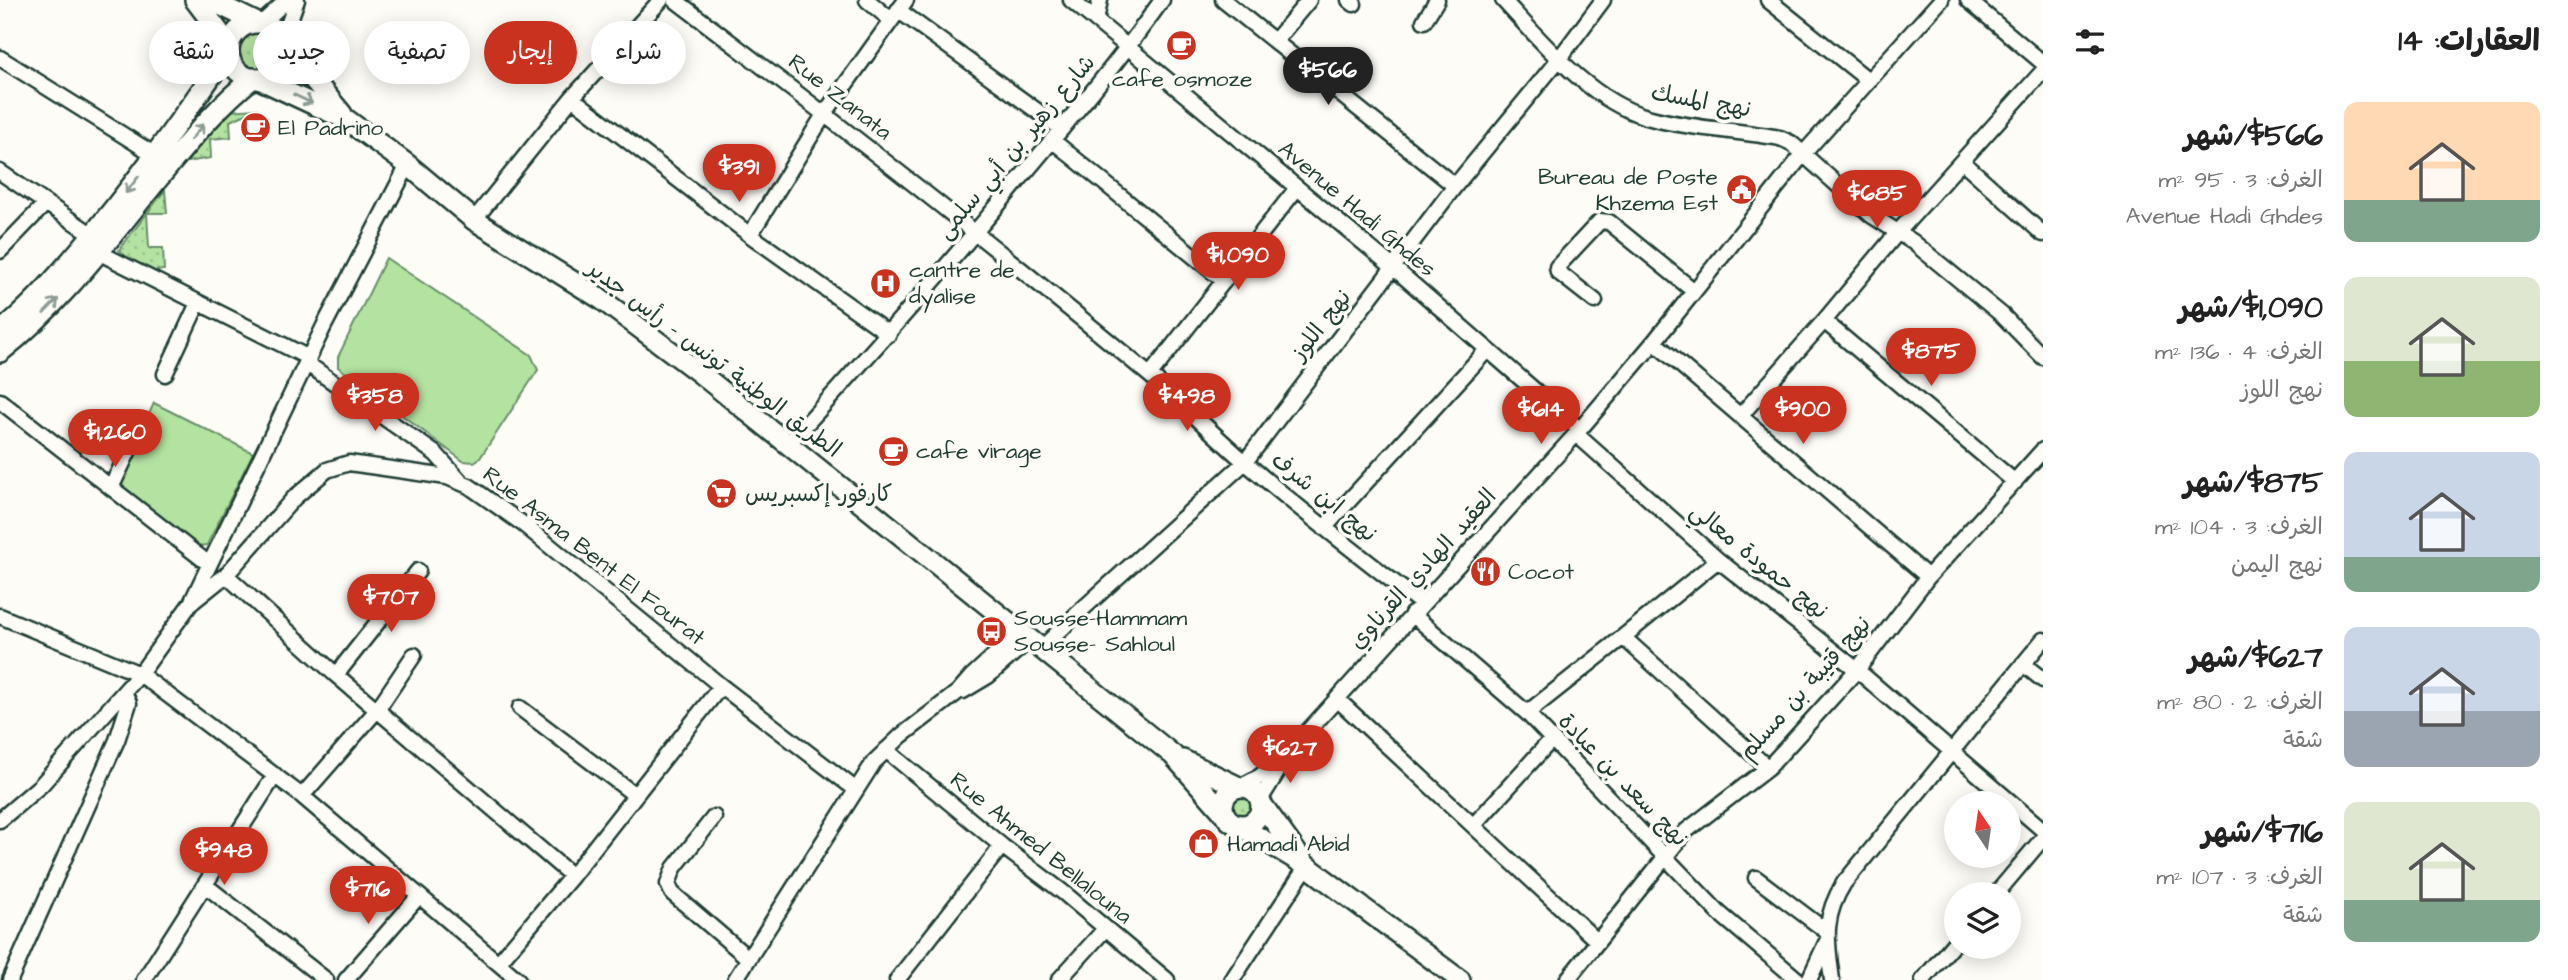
<!DOCTYPE html>
<html lang="ar">
<head>
<meta charset="utf-8">
<style>
  body { margin:0; font-family:"Architects Daughter","Playpen Sans Arabic",sans-serif; background:#f2f2f2; color:#222; direction:rtl; height:100vh; display:flex; flex-direction:column; font-size:26px; white-space:nowrap }
  * { box-sizing:border-box; margin:0 }
  p { font-size:23px; color:#767676 }
  .icon { flex:none; width:38px; height:38px; fill:none; stroke:currentColor; stroke-width:2; stroke-linecap:round; stroke-linejoin:round }
  .map { position:relative; flex:1; overflow:hidden; direction:ltr }
  .side { display:flex; flex-direction:column; background:#fff; width:525px }
  .side>* { flex:none }
  .banner { position:absolute; left:21px; top:21px; width:665px; height:63px; direction:rtl; display:flex; gap:14px }
  .needle { width:46px; rotate:347deg }
  .controls { position:absolute; left:1944px; top:791px; display:grid; gap:14px }
  .controls a { display:grid; place-items:center; width:77px; height:77px; border-radius:50%; background:#fff; box-shadow:0 4px 18px #0003; font-size:35px }
  .price { position:absolute; translate:-50% -60px; padding:0 16px; border-radius:24px; background:#c8321e; color:#fff; font-size:23px; line-height:46px; filter:drop-shadow(0 2px 4px #0008) }
  .price::after { content:''; position:absolute; left:50%; top:42px; width:21px; height:16px; margin-left:-10px; background:inherit; clip-path:polygon(0 0,100% 0,50% 100%) }
  .price.active { background:#222; color:#fff }
  ul { padding:0; list-style:none }
  li { display:flex; align-items:center; gap:21px; height:175px; padding:0 28px }
  li span { display:grid; place-items:center; flex:none; width:196px; height:140px; border-radius:14px; color:#555 }
  li>.icon { margin-inline-start:auto }
  span .icon { width:84px; height:84px; fill:#fffc; stroke-width:1 }
  li b { font-size:30px }
  h2 { display:flex; justify-content:space-between; align-items:center; height:84px; padding:0 28px; font-size:30px }
  .pill { padding:0 24px; border-radius:32px; background:#fff; box-shadow:0 4px 18px #0003; font-size:24px; line-height:63px }
  .pill.active { background:#c8321e; color:#fff }
  main { display:flex; flex:1; min-height:0 }
  .map>svg:first-child { display:block }
</style>
</head>
<body>
<main>
<section class="side">
<h2>العقارات: 14<svg class="icon" aria-label="filters" viewBox="0 0 24 24"><path d="M4 7h16M4 17h16"/><circle cx="9" cy="7" r="2"/><circle cx="15" cy="17" r="2"/></svg></h2>
<ul>
<li><span style="background:linear-gradient(#ffd9b3 70%,#7fa58c 0)"><svg class="icon" aria-label="home" viewBox="0 0 24 24"><path d="M3 11l9-7 9 7M6 9v11h12V9"/></svg></span><div><b>$566/شهر</b><p>الغرف: 3 · 95 m²</p><p>Avenue Hadi Ghdes</p></div></li>
<li><span style="background:linear-gradient(#dfe7d0 60%,#8fb573 0)"><svg class="icon" aria-label="home" viewBox="0 0 24 24"><path d="M3 11l9-7 9 7M6 9v11h12V9"/></svg></span><div><b>$1,090/شهر</b><p>الغرف: 4 · 136 m²</p><p>نهج اللوز</p></div></li>
<li><span style="background:linear-gradient(#c9d6e8 75%,#7fa58c 0)"><svg class="icon" aria-label="home" viewBox="0 0 24 24"><path d="M3 11l9-7 9 7M6 9v11h12V9"/></svg></span><div><b>$875/شهر</b><p>الغرف: 3 · 104 m²</p><p>نهج اليمن</p></div></li>
<li><span style="background:linear-gradient(#c9d6e8 60%,#9aa5b1 0)"><svg class="icon" aria-label="home" viewBox="0 0 24 24"><path d="M3 11l9-7 9 7M6 9v11h12V9"/></svg></span><div><b>$627/شهر</b><p>الغرف: 2 · 80 m²</p><p>شقة</p></div></li>
<li><span style="background:linear-gradient(#dfe7d0 70%,#7fa58c 0)"><svg class="icon" aria-label="home" viewBox="0 0 24 24"><path d="M3 11l9-7 9 7M6 9v11h12V9"/></svg></span><div><b>$716/شهر</b><p>الغرف: 3 · 107 m²</p><p>شقة</p></div></li>
</ul>
</section>
<div class="map">
<svg width="2043" height="980" viewBox="0 0 2043 980">
  <defs>
    <pattern id="grass-dots" width="8" height="8" patternUnits="userSpaceOnUse" patternTransform="scale(1.75)"><rect width="8" height="8" fill="#b3e2a1"/><path d="M2 2h.1M6 6h.1" fill="none" stroke="#9ac38b" stroke-width="1.8" stroke-linecap="round"/></pattern>
  </defs>
  <rect width="100%" height="100%" fill="#fdfcf7"/>
  <filter id="ink" filterUnits="userSpaceOnUse"><feTurbulence type="fractalNoise" baseFrequency=".0143" numOctaves="2"/><feDisplacementMap in="SourceGraphic" scale="14" xChannelSelector="R" yChannelSelector="G"/><feConvolveMatrix kernelMatrix="1 2 1 2 8 2 1 2 1" color-interpolation-filters="sRGB"/></filter>
  <g filter="url(#ink)">
    <path fill="url(#grass-dots)" stroke="#69906a" stroke-width="2" d="M238 51a19 19 0 1 1 38 0a19 19 0 1 1-38 0Z
      M 258,109 L 230,121 L 231,137 L 210,139 L 211,158 L 187,162 L 227,111 Z
      M 165,190 L 167,213 L 147,213 L 149,248 L 163,248 L 164,270 L 142,273 L 119,250 Z
      M1233 807a9 9 0 1 1 18 0a9 9 0 1 1-18 0Z"/>
    <path fill="#b3e2a1" stroke="#69906a" stroke-width="2" d="M 386,258 L 531,355 L 538,370 L 480,458 L 474,462 L 463,461 L 338,367 L 338,357 Z
      M 154,403 L 253,453 L 207,545 L 197,546 L 117,483 Z"/>
    <g fill="none" stroke-linecap="round" stroke-linejoin="round">
      <defs>
        <path id="minor" d="M 675,0 C 835,121 993,244 1147,373 C 1181,401 1211,433 1245,462 C 1302,512 1362,557 1422,604
          M 867,0 L 891,20
          M 1071,0 L 1394,268 L 1579,429
          M 1223,0 L 1455,186
          M 1349,0 L 1354,4
          M 1503,0 C 1542,42 1590,101 1647,117 C 1690,129 1736,130 1780,138 L 1791,143 L 1871,215 L 1913,242 L 2002,315 L 2043,357
          M 1768,0 L 1868,80
          M 1968,0 L 2043,63
          M 898,10 L 1062,129
          M 1096,21 L 1100,0
          M 1424,21 L 1437,0
          M 262,23 L 287,0
          M 283,39 L 297,0
          M 1275,41 L 1309,0
          M 0,58 L 163,160
          M 572,98 L 750,235 L 889,334
          M 1052,140 L 1224,281
          M 1963,162 L 2043,234
          M 0,172 L 100,240
          M 474,220 L 572,98 L 661,0
          M 750,235 L 825,113 L 906,0
          M 0,251 L 46,203
          M 98,252 L 309,358
          M 1595,301 L 1558,272 L 1557,267 L 1600,221 L 1609,222 L 1694,291
          M 1824,321 L 2015,482
          M 1654,342 L 1928,577
          M 306,363 L 436,454 L 460,481
          M 165,374 L 198,303
          M 1150,375 L 1297,188
          M 0,401 L 209,564
          M 1741,415 L 1824,321 L 1898,232 L 2043,71
          M 1576,434 L 1718,560 L 1857,670 L 2043,830
          M 788,444 C 869,356 947,267 1023,175 C 1071,118 1119,61 1162,0
          M 111,488 L 132,444
          M 1324,528 L 1487,350
          M 1718,560 L 1623,637 L 1768,768
          M 226,575 L 336,675 L 572,876
          M 191,603 L 226,575 L 294,498 L 327,470 L 349,463 L 447,477 L 469,486 L 523,524 L 721,686 L 855,789
          M 1412,614 L 1527,713 L 1719,913 L 1798,980
          M 0,616 L 140,674 L 302,796 L 518,980
          M 1042,648 L 1077,614 L 1245,462 L 1455,186 L 1559,59 L 1603,0
          M 2023,664 L 2043,680
          M 336,675 L 418,571
          M 963,691 L 988,676 L 1030,639
          M 1337,699 L 1597,941
          M 520,708 L 635,795
          M 1527,713 L 1623,637
          M 886,750 L 1002,846 L 1064,893 L 1167,980
          M 1240,787 L 1259,777 L 1290,751 L 1576,434 L 1654,342 L 1804,153 L 1941,0
          M 302,796 L 377,710 L 414,655
          M 1260,800 L 1284,761
          M 714,817 L 674,868 L 668,884 L 672,893 L 748,958
          M 0,820 L 41,785 L 140,674 L 191,603 L 325,324 L 408,165
          M 1474,825 L 1552,739
          M 1756,878 L 1826,931
          M 205,885 L 326,980
          M 1996,894 L 2043,838
          M 499,962 L 572,876 L 721,686
          M 10,980 L 117,740 L 129,703 L 124,692
          M 144,980 L 275,775
          M 346,980 L 418,897
          M 735,980 L 874,762 L 901,736 L 958,692 L 971,677 L 1021,631
          M 897,980 L 1002,846
          M 1059,980 L 1105,929
          M 1232,980 L 1307,866
          M 1567,980 L 1686,831 L 1768,768 L 1857,670 L 1928,577 L 2043,450
          M 1809,980 L 1826,943
          M 1832,980 C 1827,941 1822,918 1844,883 L 2043,640
          M 1923,980 L 1956,941"/>
        <path id="major" d="M 195,0 L 229,45
          M 210,0 L 257,23
          M229 51a28 28 0 1 1 56 0a28 28 0 1 1-56 0Z
          M 284,44 L 342,114
          M 259,79 L 347,120 L 408,165 L 474,220 L 601,299 L 701,374 L 1173,755 L 1223,812
          M 0,332 C 30,308 54,280 78,252 C 133,188 181,119 229,51
          M 0,352 C 62,303 109,239 158,179 C 188,143 216,107 253,78
          M 1183,760 L 1239,787
          M1223 806a19 19 0 1 1 38 0a19 19 0 1 1-38 0Z
          M 1261,803 L 1302,860
          M 1238,825 L 1307,866 L 1460,980"/>
      </defs>
      <use href="#minor" stroke="#1f3d34" stroke-width="19"/>
      <use href="#major" stroke="#1f3d34" stroke-width="24"/>
      <use href="#minor" stroke="#fdfcf7" stroke-width="14"/>
      <use href="#major" stroke="#fdfcf7" stroke-width="19"/>
    </g>
    <defs><path id="oneway-shaft" d="M-6 0H5M1.5-3L5.5 0L1.5 3" fill="none" stroke-width="1.6" stroke-linecap="round" stroke-linejoin="round" transform="scale(1.75)"/></defs>
    <g stroke="#8e9c96">
      <use href="#oneway-shaft" transform="translate(303 99) rotate(25)"/>
      <use href="#oneway-shaft" transform="translate(197 132) rotate(-50)"/>
      <use href="#oneway-shaft" transform="translate(132 185) rotate(128)"/>
      <use href="#oneway-shaft" transform="translate(51 306) rotate(-46)"/>
    </g>
  </g>
  <defs>
    <symbol id="cafe-disc" viewBox="-11 -11 22 22"><circle r="9.5" fill="#c8321e" stroke="#fdfcf7"/><path d="M-5.5-4.5H6V0H3Q3 3.5 0 3.5H-2.5Q-5.5 3.5-5.5 0ZM3-3.2v2h1.7v-2ZM-6 4.5H4V6H-6Z" fill="#fff"/></symbol>
    <symbol id="civic-disc" viewBox="-11 -11 22 22"><circle r="9.5" fill="#c8321e" stroke="#fdfcf7"/><path d="M-.6-6.5H3V-4.5H.6V-3L4-1V1h2V6H-6V1h2V-1L-.6-3ZM-1.2 2.5V6h2.4V2.5Z" fill="#fff"/></symbol>
    <symbol id="hospital-disc" viewBox="-11 -11 22 22"><circle r="9.5" fill="#c8321e" stroke="#fdfcf7"/><path d="M-5-5h3v3.5h4V-5h3V5h-3V1.5h-4V5h-3Z" fill="#fff"/></symbol>
    <symbol id="supermarket-disc" viewBox="-11 -11 22 22"><circle r="9.5" fill="#c8321e" stroke="#fdfcf7"/><path d="M-6-5.5h2.5l.6 2H6L4.5 2H-2.5L-4.4-4H-6ZM-1.5 3.2a1.3 1.3 0 1 0 .1 0ZM3 3.2a1.3 1.3 0 1 0 .1 0Z" fill="#fff"/></symbol>
    <symbol id="restaurant-disc" viewBox="-11 -11 22 22"><circle r="9.5" fill="#c8321e" stroke="#fdfcf7"/><path d="M-5-6h1v4h1v-4h1v4h1v-4h1v5L-1.5 .5V6h-2V.5L-5-1ZM5-6V6H3V1.5H1.5Q1.5-4 5-6Z" fill="#fff"/></symbol>
    <symbol id="bus-disc" viewBox="-11 -11 22 22"><circle r="9.5" fill="#c8321e" stroke="#fdfcf7"/><path d="M-5-6H5V4H4V6H2V4H-2V6H-4V4H-5ZM-3.5-4V0h7V-4ZM-3.5 1.2v1.5H-2V1.2ZM2 1.2v1.5H3.5V1.2Z" fill="#fff"/></symbol>
    <symbol id="shop-disc" viewBox="-11 -11 22 22"><circle r="9.5" fill="#c8321e" stroke="#fdfcf7"/><path d="M-5-2.5h2.3a2.7 3.5 0 0 1 5.4 0H5L5.5 6h-11ZM-1.5-2.5h3a1.5 2.3 0 0 0-3 0Z" fill="#fff"/></symbol>
  </defs>
  <g fill-rule="evenodd">
    <use href="#cafe-disc" x="1164" y="28" width="35" height="35"/>
    <use href="#cafe-disc" x="238" y="110" width="35" height="35"/>
    <use href="#civic-disc" x="1724" y="172" width="35" height="35"/>
    <use href="#hospital-disc" x="868" y="266" width="35" height="35"/>
    <use href="#cafe-disc" x="876" y="434" width="35" height="35"/>
    <use href="#supermarket-disc" x="704" y="476" width="35" height="35"/>
    <use href="#restaurant-disc" x="1468" y="554" width="35" height="35"/>
    <use href="#bus-disc" x="974" y="614" width="35" height="35"/>
    <use href="#shop-disc" x="1186" y="826" width="35" height="35"/>
  </g>
  <g text-anchor="middle" dominant-baseline="central" stroke-width="7" stroke-linejoin="round" paint-order="stroke">
    <g font-size="23" fill="#1f3d34" stroke="#fdfcf7" text-anchor="start">
      <text x="1182" y="79" text-anchor="middle">cafe osmoze</text>
      <text x="278" y="128">El Padrino</text>
      <text x="1718" y="177" text-anchor="end">Bureau de Poste<tspan x="1718" dy="26">Khzema Est</tspan></text>
      <text x="909" y="270">cantre de<tspan x="909" dy="26">dyalise</tspan></text>
      <text x="916" y="451">cafe virage</text>
      <text x="745" y="494">كارفور إكسبريس</text>
      <text x="1508" y="572">Cocot</text>
      <text x="1014" y="618">Sousse-Hammam<tspan x="1014" dy="26">Sousse- Sahloul</tspan></text>
      <text x="1227" y="844">Hamadi Abid</text>
    </g>
    <g font-size="23" fill="#1f3d34" stroke="#fdfcf7">
      <text transform="translate(840 97) rotate(38)">Rue Zanata</text>
      <text transform="translate(1701 101) rotate(10)">نهج المسك</text>
      <text transform="translate(1016 147) rotate(-50)">شارع زهير بن أبي سلمى</text>
      <text transform="translate(1357 209) rotate(40)">Avenue Hadi Ghdes</text>
      <text transform="translate(1321 325) rotate(-52)">نهج اللوز</text>
      <text transform="translate(714 359) rotate(37)">الطريق الوطنية تونس - رأس جدير</text>
      <text transform="translate(1324 497) rotate(39)">نهج ابن شرف</text>
      <text transform="translate(594 556) rotate(38)">Rue Asma Bent El Fourat</text>
      <text transform="translate(1759 561) rotate(39)">نهج حمودة معالي</text>
      <text transform="translate(1423 569) rotate(-48)">العقيد الهادي القرناوي</text>
      <text transform="translate(1805 688) rotate(-48)">نهج قتيبة بن مسلم</text>
      <text transform="translate(1623 780) rotate(46)">نهج سعد بن عبادة</text>
      <text transform="translate(1041 848) rotate(39)">Rue Ahmed Bellalouna</text>
    </g>
  </g>
</svg>
<div class="controls">
<a><svg class="needle" viewBox="-14 -14 28 28"><path d="M0-13l5 13h-10z" fill="#e53935"/><path d="M0 13l5-13h-10z" fill="#767676"/></svg></a>
<a><svg class="icon" aria-label="layers" viewBox="0 0 24 24"><path d="M12 4l9 5-9 5-9-5zM3 14l9 5 9-5"/></svg></a>
</div>
<b class="price active" style="left:1328px;top:107px">$566</b>
<b class="price" style="left:739px;top:204px">$391</b>
<b class="price" style="left:1877px;top:230px">$685</b>
<b class="price" style="left:1238px;top:292px">$1,090</b>
<b class="price" style="left:1931px;top:388px">$875</b>
<b class="price" style="left:375px;top:433px">$358</b>
<b class="price" style="left:1187px;top:433px">$498</b>
<b class="price" style="left:1541px;top:446px">$614</b>
<b class="price" style="left:1803px;top:446px">$900</b>
<b class="price" style="left:115px;top:469px">$1,260</b>
<b class="price" style="left:391px;top:634px">$707</b>
<b class="price" style="left:1290px;top:785px">$627</b>
<b class="price" style="left:224px;top:887px">$948</b>
<b class="price" style="left:368px;top:926px">$716</b>
<div class="banner">
<a class="pill">شراء</a>
<a class="pill active">إيجار</a>
<a class="pill">تصفية</a>
<a class="pill">جديد</a>
<a class="pill">شقة</a>
</div>
</div>
</main>
</body>
</html>
